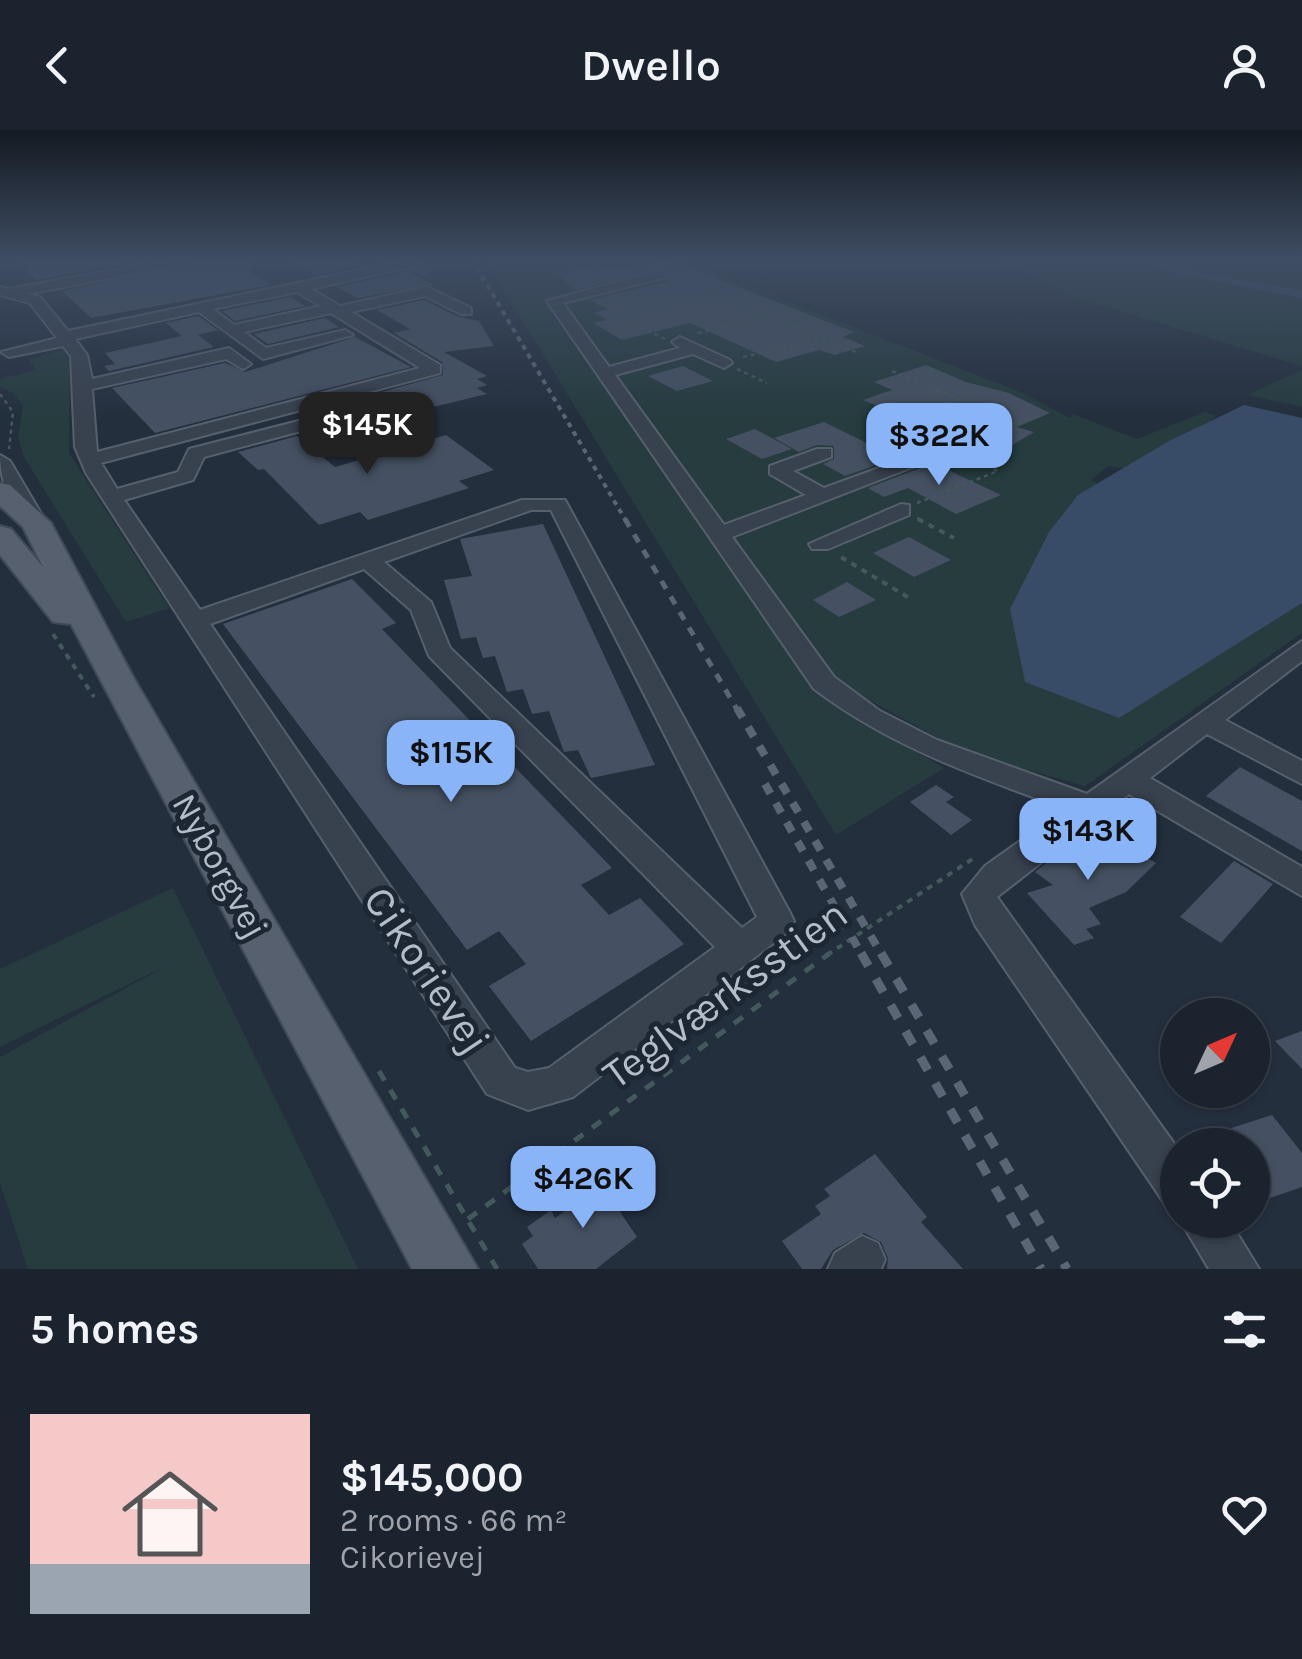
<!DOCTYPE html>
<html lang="en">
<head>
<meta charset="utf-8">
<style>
  body { margin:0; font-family:Karla,sans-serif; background:#282f3a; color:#f1f3f6; height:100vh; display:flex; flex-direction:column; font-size:38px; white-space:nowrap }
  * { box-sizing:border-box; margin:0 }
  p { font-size:32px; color:#a0a4aa }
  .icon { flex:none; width:55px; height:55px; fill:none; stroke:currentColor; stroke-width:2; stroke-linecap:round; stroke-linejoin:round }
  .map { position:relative; height:1139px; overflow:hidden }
  .sheet { display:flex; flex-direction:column; background:#1b232e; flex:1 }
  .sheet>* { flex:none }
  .needle { width:65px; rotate:46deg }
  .controls { position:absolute; left:1160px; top:868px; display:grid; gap:20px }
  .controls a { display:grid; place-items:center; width:110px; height:110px; border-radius:50%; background:#1b232e; box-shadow:0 2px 8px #0004,0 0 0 2px #39404a; font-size:50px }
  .price { position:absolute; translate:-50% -85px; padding:0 22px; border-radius:20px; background:#8ab4f8; color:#111; font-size:32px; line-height:65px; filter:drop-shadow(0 2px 5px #0008) }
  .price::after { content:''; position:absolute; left:50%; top:60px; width:30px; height:22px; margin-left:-15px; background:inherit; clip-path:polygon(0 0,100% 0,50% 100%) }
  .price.selected { background:#222; color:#fff }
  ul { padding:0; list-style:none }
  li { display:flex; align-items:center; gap:30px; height:250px; padding:0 30px }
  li+li { border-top:2px solid #39404a }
  li span { display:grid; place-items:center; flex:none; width:280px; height:200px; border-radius:0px; color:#555 }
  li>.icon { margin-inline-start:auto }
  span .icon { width:120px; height:120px; fill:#fffc; stroke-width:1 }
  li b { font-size:42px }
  h2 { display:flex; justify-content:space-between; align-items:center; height:120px; padding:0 30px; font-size:42px }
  header { display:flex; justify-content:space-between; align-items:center; height:130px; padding:0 30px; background:#1b232e; font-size:45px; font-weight:600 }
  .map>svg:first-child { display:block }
</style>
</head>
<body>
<header><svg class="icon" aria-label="back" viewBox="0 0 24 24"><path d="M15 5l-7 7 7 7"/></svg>Dwello<svg class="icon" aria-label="person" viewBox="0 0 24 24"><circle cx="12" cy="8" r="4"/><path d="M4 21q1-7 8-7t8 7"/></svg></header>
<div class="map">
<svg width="1302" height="1139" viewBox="0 0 1302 1139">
  <rect width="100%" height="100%" fill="#242f3e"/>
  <path fill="#263c3f" d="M 485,129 L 678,129 L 1023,263 L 1070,288 L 1073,284 L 1137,309 L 1205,282 L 1216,286 L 1154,342 L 1108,336 L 1091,350 L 1302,453 L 1302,503 L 1085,656 L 966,623 L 867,569 L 845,581 L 944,638 L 836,705 Z
    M 1000,129 L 1127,129 L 1177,144 L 1302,168 L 1302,236 L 1065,165 Z
    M 1158,129 L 1302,129 L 1302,160 L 1211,145 Z
    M 63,220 L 70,229 L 69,323 L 169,478 L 126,492 L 24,327 L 18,307 L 23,275 L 13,263 L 0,257 L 0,249 L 36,240 L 28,229 Z
    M 1302,240 L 1302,277 L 1247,265 Z
    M 173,758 L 358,1139 L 28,1139 L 0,1053 L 0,927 L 168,835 L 0,917 L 0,839 Z"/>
  <path fill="#394c67" d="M 1127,129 L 1158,129 L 1211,145 L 1302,160 L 1302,168 L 1177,144 Z
    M 1244,275 L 1302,288 L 1302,473 L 1119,588 L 1025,552 L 1010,479 L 1049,402 L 1078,365 L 1169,311 Z"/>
  <path fill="#455162" d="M 15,129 L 131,129 L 133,132 L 36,150 Z
    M 217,129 L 258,129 L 250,142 L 271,155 L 91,188 L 62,161 Z
    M 287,129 L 350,129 L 363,135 L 316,145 Z
    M 669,130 L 854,202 L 843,207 L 865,216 L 835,225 L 819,220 L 776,232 L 690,193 L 622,210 L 593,193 L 607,190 L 594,183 L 608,179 L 589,170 L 668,151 L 665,138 L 575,160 L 555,141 L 598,135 L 606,140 Z
    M 408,141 L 434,155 L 357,168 L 337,157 Z
    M 291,167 L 305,176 L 235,191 L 222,181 Z
    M 424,170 L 459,187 L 479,191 L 494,216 L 444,222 L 487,246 L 477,249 L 487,255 L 477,258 L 487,264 L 391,287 L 380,279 L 362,284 L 346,272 L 443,245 L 442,232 L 394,203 L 410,199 L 377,180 Z
    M 198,186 L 218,200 L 198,205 L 214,217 L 109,241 L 104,236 L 115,234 L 105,223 L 182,206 L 166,193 Z
    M 325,188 L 339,197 L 268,214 L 254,204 Z
    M 355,207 L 411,237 L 155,303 L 112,258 L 225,233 L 245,242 Z
    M 926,235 L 966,252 L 1009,263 L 1050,283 L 1017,297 L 1034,302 L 1004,320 L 915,278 L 897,284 L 863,270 L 892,260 L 874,252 Z
    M 683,236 L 713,251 L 677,261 L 648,246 Z
    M 824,292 L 883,321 L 896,316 L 910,323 L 845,346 L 823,334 L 834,329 L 834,316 L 817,315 L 799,322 L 774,308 Z
    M 755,299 L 792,319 L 762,329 L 726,309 Z
    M 446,305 L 494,340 L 459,351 L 469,358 L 368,390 L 360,382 L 319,395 L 264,339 L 258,340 L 238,322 L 297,306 L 335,337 Z
    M 933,333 L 1001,365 L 956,384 L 908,358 L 884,367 L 868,358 Z
    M 543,394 L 596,508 L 655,635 L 591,648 L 578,620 L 564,622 L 549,581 L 532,584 L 523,559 L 507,562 L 495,526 L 483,528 L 476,507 L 461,509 L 444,450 L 472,446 L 460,409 Z
    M 909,407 L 951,430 L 914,447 L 873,423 Z
    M 352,449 L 396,493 L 382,499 L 612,738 L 581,755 L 609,785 L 640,768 L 684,814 L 531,911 L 489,856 L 526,834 L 499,801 L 467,820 L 223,494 Z
    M 847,452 L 876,470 L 839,487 L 813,470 Z
    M 1240,637 L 1302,671 L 1302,721 L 1206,666 Z
    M 936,655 L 954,667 L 946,672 L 972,690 L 951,705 L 910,672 Z
    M 1098,699 L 1156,733 L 1126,762 L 1089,778 L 1101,794 L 1086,799 L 1094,808 L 1074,815 L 1027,763 L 1053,755 L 1035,742 L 1055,726 L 1062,732 Z
    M 1234,731 L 1273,754 L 1221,813 L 1180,787 Z
    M 1302,901 L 1302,939 L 1275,911 Z
    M 1272,985 L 1302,1023 L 1302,1057 L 1252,1074 L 1252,1015 L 1191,1015 L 1191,1011 Z
    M 875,1024 L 927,1087 L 921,1092 L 963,1139 L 887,1139 L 888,1128 L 881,1112 L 864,1103 L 833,1120 L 821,1139 L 802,1139 L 782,1111 L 821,1084 L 815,1076 L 830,1066 L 824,1059 Z
    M 615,1046 L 635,1071 L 620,1082 L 637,1107 L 596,1139 L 538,1139 L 522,1114 L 533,1106 L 527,1097 L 551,1080 L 555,1088 Z"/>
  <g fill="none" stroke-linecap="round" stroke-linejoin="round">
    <defs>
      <path id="minor" d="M 135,129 L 154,133 L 213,129 L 27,164 L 40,167 L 68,201 L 412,129 L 430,139 L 423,143 L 410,137 L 311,159 L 340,176 L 427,157 L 471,178 L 471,184 L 461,184 L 425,166 L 351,182 L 440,235 L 440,243 L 101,333 L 117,359 L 178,342 L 189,319 L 330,283 L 349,296 L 340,302 L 327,294 L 204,327 L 193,350 L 124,370 L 200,480 L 522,370 L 565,370 L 789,781 L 794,791 L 789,801 L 573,967 L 528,980 L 487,964 L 86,343 L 75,317 L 71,226 L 63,216 L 9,227 L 1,222 L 57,208 L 30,173 L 0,165 L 0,157 L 9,159 L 140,135 ZM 297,162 L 321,176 L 234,195 L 213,179 ZM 199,182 L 263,229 L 353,205 L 345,200 L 266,218 L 244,202 L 331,183 L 420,238 L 97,322 L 92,259 L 226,229 L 243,239 L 251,234 L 229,218 L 92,249 L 87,225 L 75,209 ZM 531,380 L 551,380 L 757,787 L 742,798 L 450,518 L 431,472 L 384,432 ZM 364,439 L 411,480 L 429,526 L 715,817 L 549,938 L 528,942 L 515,938 L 210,494 Z
        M 662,140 L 667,147 L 563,173 L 609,237 L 680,218 L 672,212 L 680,207 L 730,230 L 732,233 L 724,238 L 693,224 L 615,245 L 724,395 L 806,365 L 770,344 L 770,336 L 817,319 L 831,319 L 831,327 L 793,341 L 824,358 L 945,314 L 901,293 L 901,285 L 913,285 L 972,314 L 732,407 L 834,547 L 880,581 L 937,610 L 1087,664 L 1302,511 L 1302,531 L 1225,590 L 1302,631 L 1302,654 L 1207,604 L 1150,648 L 1302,737 L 1302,766 L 1129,664 L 997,767 L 1178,1019 L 1178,1077 L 1163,1071 L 975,795 L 962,764 L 985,736 L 1065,679 C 976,646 891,617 814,559 L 547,171 Z
        M 0,325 L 10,331 L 46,392 L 43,397 L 35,398 C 11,391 0,347 0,325 Z
        M 901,374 L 909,375 L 909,385 L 828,419 L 812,419 L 809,414 Z
        M 1180,1090 L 1229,1090 L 1259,1139 L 1209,1139 Z
        M 862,1106 L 878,1113 L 885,1129 L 881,1139 L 828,1139 L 835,1123 Z"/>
      <path id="major" d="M 0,353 L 10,355 L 51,393 L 132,545 L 478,1139 L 412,1139 L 71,494 L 53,492 L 0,425 L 0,396 L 11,399 L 43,437 L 23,397 L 0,376 Z"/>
    </defs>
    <use href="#minor" stroke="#565f6c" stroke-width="4"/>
    <use href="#major" stroke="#414a57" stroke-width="4"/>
    <path stroke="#44595c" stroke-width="2.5" stroke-dasharray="4 4" stroke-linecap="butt" d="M 569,129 L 586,147
      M 626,129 L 640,135
      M 677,145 L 702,140
      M 711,164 L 856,222
      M 631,168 L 650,177
      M 698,203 L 762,186
      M 665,209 L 618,186 L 718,162
      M 743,227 L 825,209
      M 737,239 L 767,253
      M 892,241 L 959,269 L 930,280
      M 0,264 L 13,282 L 9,319
      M 981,307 L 1028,289
      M 917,373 L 998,341 L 969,327
      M 917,388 L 923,391"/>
    <path stroke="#44595c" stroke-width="4" stroke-dasharray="6 6" stroke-linecap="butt" d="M 918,389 L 954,408
      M 841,427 L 911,469
      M 53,504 L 94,567
      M 827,825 L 977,726"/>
    <path stroke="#44595c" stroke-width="5" stroke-dasharray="11 11" stroke-linecap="butt" d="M 379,941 L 497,1139
      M 468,1089 L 830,823"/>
    <use href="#minor" fill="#38414e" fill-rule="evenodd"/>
    <use href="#major" fill="#56606e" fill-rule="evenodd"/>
    <path stroke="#5a6575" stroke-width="4" stroke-dasharray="5 5" stroke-linecap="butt" d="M 472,129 L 626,391"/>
    <path stroke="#5a6575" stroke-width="5" stroke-dasharray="9 9" stroke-linecap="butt" d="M 625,389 L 738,581"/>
    <path stroke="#5a6575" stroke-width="8" stroke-dasharray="11 11" stroke-linecap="butt" d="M 737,578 L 882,825
      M 765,654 L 862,825"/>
    <path stroke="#5a6575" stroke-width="9" stroke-dasharray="15 15" stroke-linecap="butt" d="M 861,823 L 1041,1139
      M 881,823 L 1067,1139"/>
  </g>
  <linearGradient id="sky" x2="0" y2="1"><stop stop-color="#141a22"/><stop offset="0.45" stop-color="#3f4d63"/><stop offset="1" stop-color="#3f4d63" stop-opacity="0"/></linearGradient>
  <rect width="1302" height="288" fill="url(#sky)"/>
  <g text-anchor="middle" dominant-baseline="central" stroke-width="10" stroke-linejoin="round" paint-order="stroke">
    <g font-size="35" fill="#b4bcc9" stroke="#1d2633">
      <text transform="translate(220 736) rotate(61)">Nyborgvej</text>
    </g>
    <g font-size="42" fill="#b4bcc9" stroke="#1d2633">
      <text transform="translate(427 840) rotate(56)">Cikorievej</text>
      <text transform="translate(725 864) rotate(-36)">Teglværksstien</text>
    </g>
  </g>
</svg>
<div class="controls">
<a><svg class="needle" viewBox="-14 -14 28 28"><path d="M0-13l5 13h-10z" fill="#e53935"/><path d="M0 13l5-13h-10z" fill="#a0a4aa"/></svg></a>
<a><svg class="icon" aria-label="locate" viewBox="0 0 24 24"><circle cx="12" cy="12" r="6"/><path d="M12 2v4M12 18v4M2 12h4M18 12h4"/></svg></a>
</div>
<b class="price selected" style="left:367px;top:347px">$145K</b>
<b class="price" style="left:939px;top:358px">$322K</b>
<b class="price" style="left:451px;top:675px">$115K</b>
<b class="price" style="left:1088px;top:753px">$143K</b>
<b class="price" style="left:583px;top:1101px">$426K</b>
</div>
<section class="sheet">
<h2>5 homes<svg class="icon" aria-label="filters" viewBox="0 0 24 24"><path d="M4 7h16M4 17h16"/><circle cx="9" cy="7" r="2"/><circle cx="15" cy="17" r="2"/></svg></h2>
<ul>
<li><span style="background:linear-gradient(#f6c9c9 75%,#9aa5b1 0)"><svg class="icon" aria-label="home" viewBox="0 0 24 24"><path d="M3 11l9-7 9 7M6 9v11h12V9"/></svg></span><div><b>$145,000</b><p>2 rooms · 66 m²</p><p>Cikorievej</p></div><svg class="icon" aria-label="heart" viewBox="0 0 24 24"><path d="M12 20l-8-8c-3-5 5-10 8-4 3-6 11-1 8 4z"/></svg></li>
</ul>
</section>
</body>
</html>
